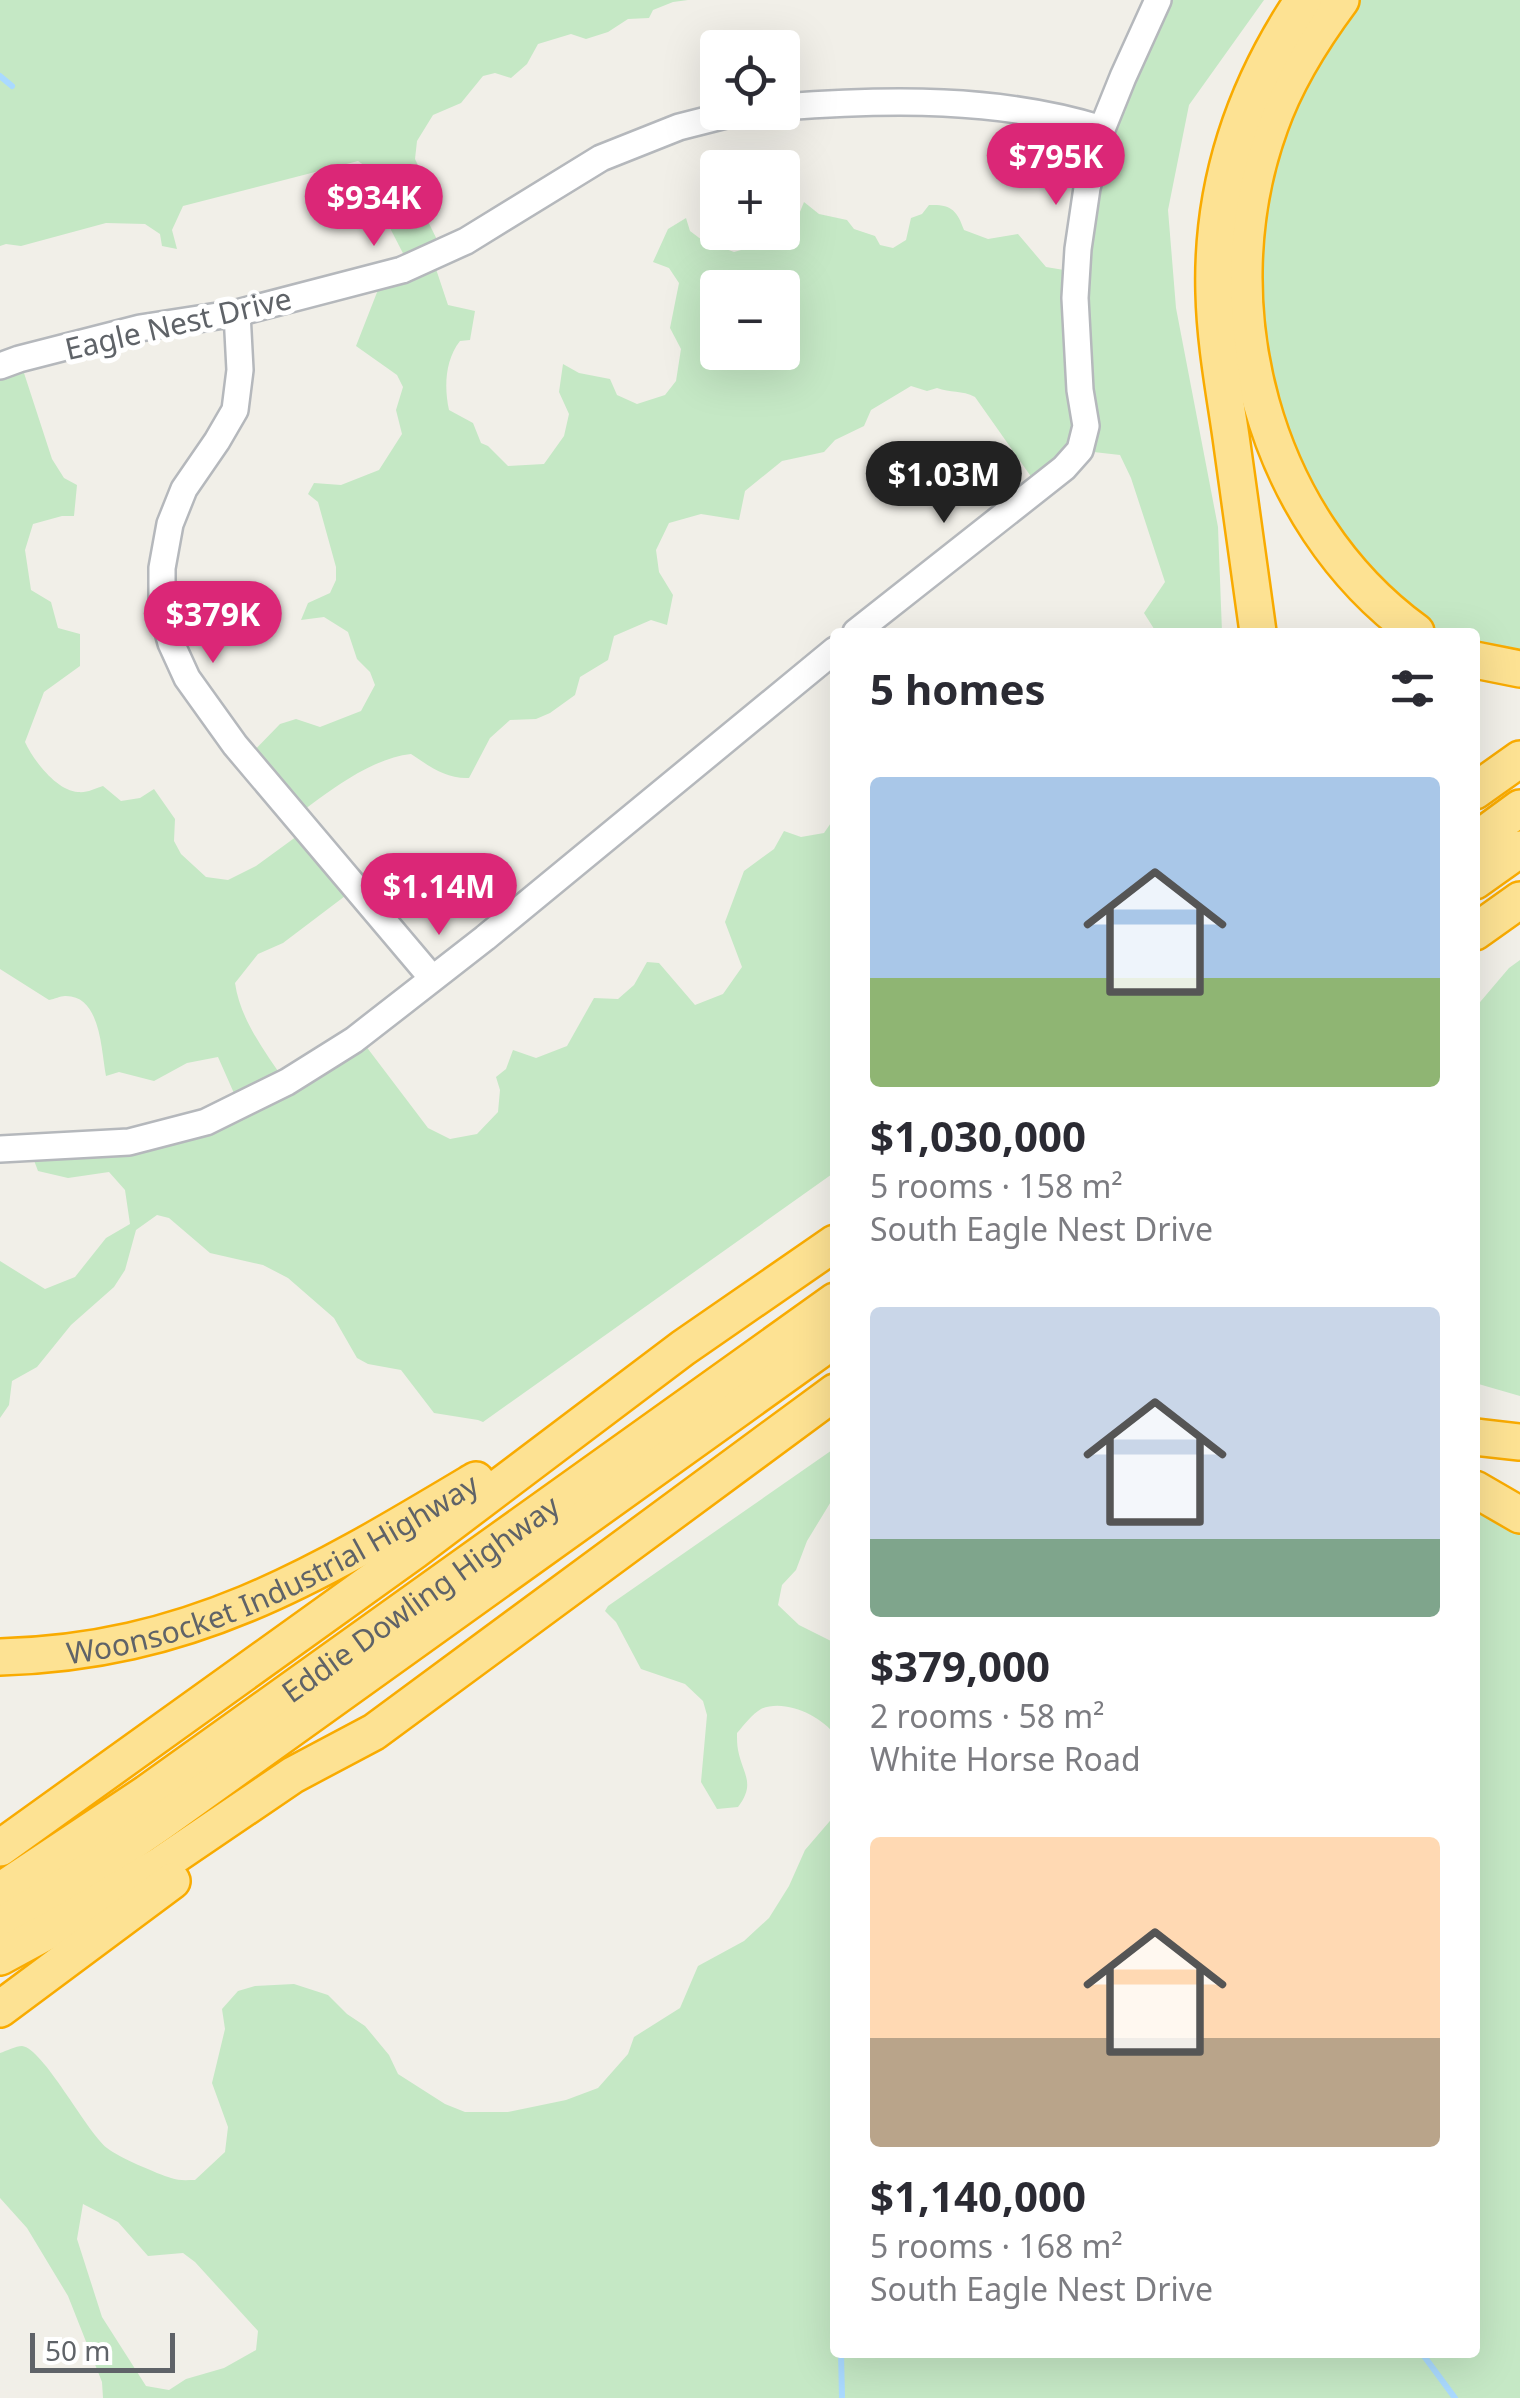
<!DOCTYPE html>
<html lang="en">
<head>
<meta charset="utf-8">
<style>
  body { margin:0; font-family:"Noto Sans",sans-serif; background:#f2f2f3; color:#2b2b33; height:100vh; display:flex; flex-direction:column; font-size:38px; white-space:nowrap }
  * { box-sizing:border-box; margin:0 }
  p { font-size:32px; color:#7c7c81 }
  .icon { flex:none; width:55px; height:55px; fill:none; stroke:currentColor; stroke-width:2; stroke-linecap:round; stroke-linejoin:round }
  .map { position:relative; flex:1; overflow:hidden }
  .details { position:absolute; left:830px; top:628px; width:650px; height:1730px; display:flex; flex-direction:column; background:#fff; border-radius:10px; box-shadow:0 10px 40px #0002 }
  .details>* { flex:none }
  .buttons { position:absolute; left:700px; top:30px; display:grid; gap:20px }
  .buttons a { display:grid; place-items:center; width:100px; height:100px; border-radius:10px; background:#fff; box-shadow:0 10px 40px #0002; font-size:50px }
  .scale { position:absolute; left:30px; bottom:25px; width:145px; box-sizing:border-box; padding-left:10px; border:5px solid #5f6368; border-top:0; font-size:28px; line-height:35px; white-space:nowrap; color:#5f6368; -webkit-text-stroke:8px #fff; paint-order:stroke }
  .price { position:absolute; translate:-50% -85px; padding:0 22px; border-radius:35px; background:#db2777; color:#fff; font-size:32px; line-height:65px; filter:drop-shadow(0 2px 5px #0008) }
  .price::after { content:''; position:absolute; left:50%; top:60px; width:30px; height:22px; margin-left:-15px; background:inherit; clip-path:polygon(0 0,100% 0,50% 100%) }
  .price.on { background:#222; color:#fff }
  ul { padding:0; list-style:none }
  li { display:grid; align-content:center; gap:20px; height:530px; padding:0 40px }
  li span { display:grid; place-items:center; height:310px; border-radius:10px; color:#555 }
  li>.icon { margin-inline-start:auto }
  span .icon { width:180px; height:180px; fill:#fffc; stroke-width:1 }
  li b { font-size:42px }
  h2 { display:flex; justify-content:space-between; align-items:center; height:120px; padding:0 40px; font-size:42px }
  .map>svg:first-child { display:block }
</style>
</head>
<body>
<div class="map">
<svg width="1520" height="2398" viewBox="0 0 1520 2398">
  <rect width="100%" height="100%" fill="#f1efe8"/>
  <path fill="#c5e8c5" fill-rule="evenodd" d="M 0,0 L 688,0 L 673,2 L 653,10 L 649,18 L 628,19 L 608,32 L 586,39 L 571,34 L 538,44 L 527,64 L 511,78 L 495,73 L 483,76 L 461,103 L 433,115 L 417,141 L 415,159 L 425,180 L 421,207 L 442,250 L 433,260 L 448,305 L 475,311 L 470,340 L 460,341 C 445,360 444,387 449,410 L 473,423 L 481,443 L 488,446 L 508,466 L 544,464 L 564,436 L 569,414 L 559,392 L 563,364 L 579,373 L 610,379 L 617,395 L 637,404 L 665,395 L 676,381 L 681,349 L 670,328 L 679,283 L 669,268 L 653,262 L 668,229 L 686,218 L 690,231 L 702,240 L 734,252 L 776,240 L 786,224 L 797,219 L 804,202 L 819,214 L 847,220 L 854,229 L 875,236 L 880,245 L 893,248 L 906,240 L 911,218 L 922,214 L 929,205 C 951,204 957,210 964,230 L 988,239 L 1018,234 L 1046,267 L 1082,273 L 1087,270 L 1110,134 L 1170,0 L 1264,0 L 1189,105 L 1168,210 L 1176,308 L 1218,527 L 1222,632 L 1156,632 L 1144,613 L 1165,582 L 1131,478 L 1120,455 L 1076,450 L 1037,485 L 975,397 C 962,390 950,393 937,388 L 927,391 L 911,386 L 871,410 L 864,426 L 835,440 L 824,452 L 782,461 L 745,491 L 739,520 L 701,514 L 669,523 L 656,550 L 659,572 L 673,595 L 667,625 L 651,620 L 614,636 L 608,660 L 580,677 L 575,695 L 550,713 L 536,719 L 510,720 L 490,738 L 469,778 C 446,779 429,766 411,754 C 371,758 326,793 295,817 L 247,758 L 280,724 L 296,719 L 320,727 L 361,711 L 375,685 L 370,672 L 357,659 L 348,632 L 324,617 L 301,620 L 308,603 L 330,593 L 336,580 L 336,567 L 318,502 L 308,494 L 314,483 L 341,485 L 379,470 L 402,434 L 396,410 L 403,387 L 397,375 L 356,346 L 383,277 L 407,261 L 391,230 L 375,173 L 358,161 L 183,206 L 172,230 L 177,249 L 162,246 L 160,234 L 145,224 L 106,223 L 21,246 L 6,244 L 0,246 ZM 718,288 L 782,288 L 782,352 L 718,352 Z
    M 1346,0 L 1520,0 L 1520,663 L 1475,654 L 1475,632 L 1430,632 L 1356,569 L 1273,413 L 1251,293 L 1265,164 Z
    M 21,372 L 24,373 L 52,459 L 64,478 L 77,485 L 74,516 L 62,516 L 33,524 L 25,550 L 31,590 L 51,602 L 58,628 L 80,634 L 80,666 L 44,692 L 25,742 C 33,760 57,791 78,792 C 87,793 94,789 103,786 L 121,801 L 140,798 L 154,789 L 175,819 L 174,841 L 181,854 L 206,877 L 228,880 L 256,866 L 304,831 L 353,890 L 283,943 L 258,954 L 235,983 C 240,1019 264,1050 284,1080 L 359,1037 L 428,1128 L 450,1139 L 477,1134 L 498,1112 L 500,1090 L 496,1077 L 506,1069 L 513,1050 L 536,1058 L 567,1046 L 594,998 L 618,999 L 634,985 L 647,962 L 659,963 L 695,1005 L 723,994 L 742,967 L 725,922 L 744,871 L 774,849 L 784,831 L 801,837 L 824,833 L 835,817 L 835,1172 L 483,1422 L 478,1420 L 434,1413 L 401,1370 L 368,1364 L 357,1358 L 334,1318 L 288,1278 L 263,1265 L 210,1253 L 169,1218 L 157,1215 L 136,1230 L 125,1270 L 114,1287 L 71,1325 L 37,1367 L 12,1381 L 9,1405 L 0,1418 L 0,1261 L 45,1289 L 75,1277 L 106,1238 L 130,1224 L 125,1190 L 109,1172 L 68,1178 L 38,1171 L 29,1147 L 127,1143 L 237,1100 L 218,1057 L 187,1063 L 154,1081 L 119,1072 L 106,1076 C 101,1050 101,995 65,996 C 60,996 55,999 49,1000 L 0,969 L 0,379 Z
    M 1520,960 L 1520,1396 L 1475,1383 L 1475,1008 L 1509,968 Z
    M 835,1448 L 835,1495 L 807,1541 L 796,1570 L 782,1585 L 778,1605 L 799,1625 L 835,1643 L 835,1735 C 822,1716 784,1698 761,1709 C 752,1714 744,1725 737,1733 C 737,1739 737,1745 738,1750 C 743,1775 756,1783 738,1807 L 717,1809 L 701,1782 L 707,1715 L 703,1701 L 685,1684 L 641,1669 L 616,1622 L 605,1611 L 608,1606 Z
    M 1475,1486 L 1520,1512 L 1520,2398 L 103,2398 L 102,2382 L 68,2296 L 27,2228 L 0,2198 L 0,2053 C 6,2051 16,2046 22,2046 C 43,2048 86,2131 107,2148 C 118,2157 158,2174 171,2178 C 179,2181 187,2180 195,2180 L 225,2152 L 228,2127 L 212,2083 L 225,2029 L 222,2009 L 238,1991 L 255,1986 L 294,1984 L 328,1995 L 347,2014 L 365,2026 L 389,2055 L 398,2074 L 445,2104 L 465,2112 L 508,2112 L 566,2100 L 598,2088 L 628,2054 L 634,2037 L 680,2008 L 698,1966 L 744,1941 L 769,1918 L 789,1886 L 805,1850 L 835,1815 L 835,2352 L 1475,2352 ZM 83,2204 L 118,2222 L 148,2256 L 183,2253 L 195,2262 L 258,2331 L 256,2350 L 224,2368 L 186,2379 L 169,2390 L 146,2386 L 102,2317 L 77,2239 Z"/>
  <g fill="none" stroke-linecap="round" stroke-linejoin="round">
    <path stroke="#aadaff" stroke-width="6" d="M 0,76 L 12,86
      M 841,2352 L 842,2398
      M 1421,2352 L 1455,2398"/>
    <defs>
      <path id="minor" d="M 782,107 C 888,99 1000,97 1102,129
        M 237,313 L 240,370 L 235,410 L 217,441 L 184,489 L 170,524 L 162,568 L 162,610 L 171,643 L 187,678 L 235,745 L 432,978
        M 0,366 L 19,359 L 140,328 L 237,313 L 402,270 L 466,241 L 601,158 L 679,127 L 738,112
        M 856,632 L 1064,468 L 1080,450 L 1086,426 L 1080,390 L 1075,298 L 1078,249 L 1087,188 L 1102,129 L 1123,77 L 1158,0
        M 0,1149 L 129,1142 L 206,1122 L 287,1082 L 354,1040 L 485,938 L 835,650"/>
      <g id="highway">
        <path d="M 1341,0 C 1312,39 1286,80 1270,126 C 1206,302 1262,520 1416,632"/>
        <path d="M 1258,632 C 1249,567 1240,502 1231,437 C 1224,389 1215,341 1214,293 C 1211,186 1244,88 1303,0"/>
        <path d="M 1475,660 L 1520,669"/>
        <path d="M 1475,791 L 1520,759"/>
        <path d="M 1475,841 L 1520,808"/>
        <path d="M 1475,881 L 1520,849"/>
        <path d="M 1475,932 L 1520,900"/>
        <path d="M 1475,1437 L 1520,1442"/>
        <path d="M 1475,1489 L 1520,1515"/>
        <path id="s1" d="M 0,1657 C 191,1652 317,1575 476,1480"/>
        <path d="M 0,1848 L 414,1551 L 683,1348 L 835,1243"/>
        <path id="s2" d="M 0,1891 L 147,1793 L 835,1301"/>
        <path d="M 0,1926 L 103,1862 L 161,1822 L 835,1339"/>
        <path d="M 0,1957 L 61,1924 L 162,1864 L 293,1775 L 374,1732 L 835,1392"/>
        <path d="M 0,2009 L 172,1881"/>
      </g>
    </defs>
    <use href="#minor" stroke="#b5b8bc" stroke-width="30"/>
    <use href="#highway" stroke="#f9ab00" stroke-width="40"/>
    <use href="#minor" stroke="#fff" stroke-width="25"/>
    <use href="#highway" stroke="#fde293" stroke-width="35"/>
  </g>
  <g text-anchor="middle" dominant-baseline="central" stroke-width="10" stroke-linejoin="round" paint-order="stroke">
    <g font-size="30" fill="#5f6368" stroke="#fff">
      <text transform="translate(178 323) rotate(-13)">Eagle Nest Drive</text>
      <text stroke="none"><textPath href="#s1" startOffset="290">Woonsocket Industrial Highway</textPath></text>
      <text stroke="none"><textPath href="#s2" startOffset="512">Eddie Dowling Highway</textPath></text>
    </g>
  </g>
</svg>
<div class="buttons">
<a><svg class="icon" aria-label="locate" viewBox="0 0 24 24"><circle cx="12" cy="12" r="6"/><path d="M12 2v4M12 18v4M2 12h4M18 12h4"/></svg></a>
<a>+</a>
<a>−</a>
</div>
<div class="scale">50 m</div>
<b class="price" style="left:1056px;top:208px">$795K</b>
<b class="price" style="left:374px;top:249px">$934K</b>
<b class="price on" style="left:944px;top:526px">$1.03M</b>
<b class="price" style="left:213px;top:666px">$379K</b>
<b class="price" style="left:439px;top:938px">$1.14M</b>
<section class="details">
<h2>5 homes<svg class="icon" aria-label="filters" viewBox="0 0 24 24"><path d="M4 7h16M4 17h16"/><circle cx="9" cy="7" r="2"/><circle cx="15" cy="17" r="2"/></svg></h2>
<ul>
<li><span style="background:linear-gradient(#a9c7e8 65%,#8fb573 0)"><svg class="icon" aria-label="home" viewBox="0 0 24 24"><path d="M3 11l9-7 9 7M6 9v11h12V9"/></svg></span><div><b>$1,030,000</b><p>5 rooms · 158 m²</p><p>South Eagle Nest Drive</p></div></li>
<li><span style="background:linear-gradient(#c9d6e8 75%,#7fa58c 0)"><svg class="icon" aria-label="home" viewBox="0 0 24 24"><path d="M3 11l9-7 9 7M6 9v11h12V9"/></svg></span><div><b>$379,000</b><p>2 rooms · 58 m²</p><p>White Horse Road</p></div></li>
<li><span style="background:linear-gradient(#ffd9b3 65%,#b9a48a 0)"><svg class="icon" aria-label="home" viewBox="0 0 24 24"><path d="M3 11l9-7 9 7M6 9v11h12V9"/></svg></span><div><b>$1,140,000</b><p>5 rooms · 168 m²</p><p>South Eagle Nest Drive</p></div></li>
</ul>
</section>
</div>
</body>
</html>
